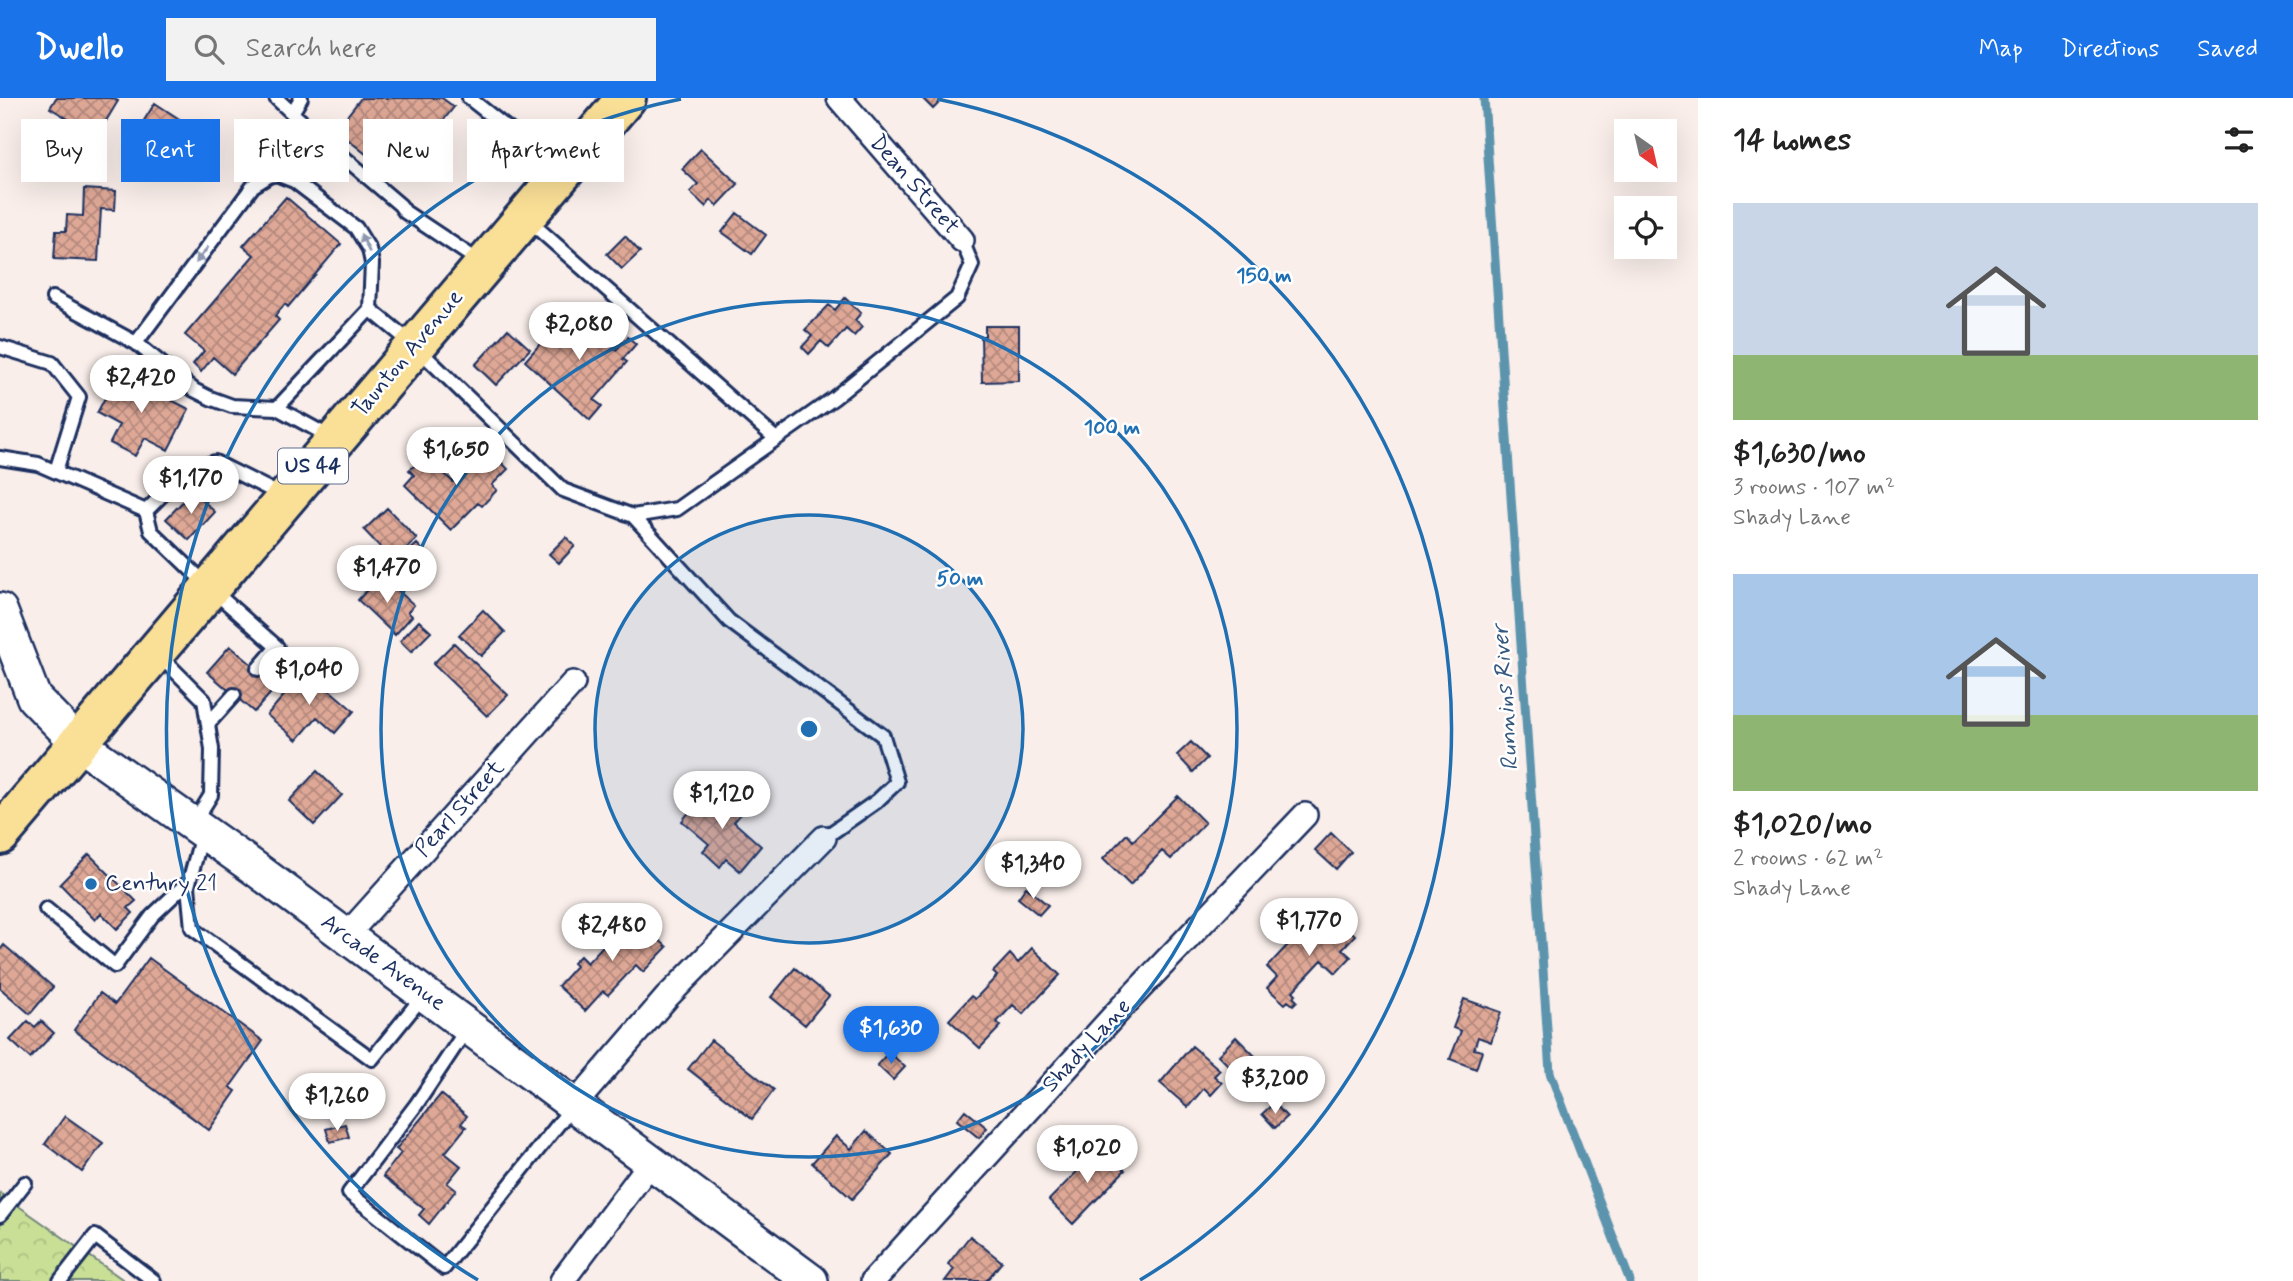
<!DOCTYPE html>
<html lang="en">
<head>
<meta charset="utf-8">
<style>
  body { margin:0; font-family:Mynerve,sans-serif; background:#f2f2f2; color:#222; height:100vh; display:flex; flex-direction:column; font-size:26px; white-space:nowrap }
  * { box-sizing:border-box; margin:0 }
  p { font-size:23px; color:#767676 }
  .icon { flex:none; width:38px; height:38px; fill:none; stroke:currentColor; stroke-width:2; stroke-linecap:round; stroke-linejoin:round }
  .map { position:relative; flex:1; overflow:hidden }
  .drawer { display:flex; flex-direction:column; background:#fff; width:595px }
  .drawer>* { flex:none }
  .hud { position:absolute; left:21px; top:21px; width:665px; height:63px; display:flex; gap:14px }
  .needle { width:46px; rotate:146deg }
  .controls { position:absolute; left:1614px; top:21px; display:grid; gap:14px }
  .controls a { display:grid; place-items:center; width:63px; height:63px; border-radius:0px; background:#fff; box-shadow:0 7px 28px #0002; font-size:35px }
  .price { position:absolute; translate:-50% -60px; padding:0 16px; border-radius:24px; background:#fff; color:#222; font-size:23px; line-height:46px; filter:drop-shadow(0 2px 4px #0008) }
  .price::after { content:''; position:absolute; left:50%; top:42px; width:21px; height:16px; margin-left:-10px; background:inherit; clip-path:polygon(0 0,100% 0,50% 100%) }
  .price.selected { background:#1a73e8; color:#fff }
  ul { padding:0; list-style:none }
  li { display:grid; align-content:center; gap:14px; height:371px; padding:0 35px }
  li span { display:grid; place-items:center; height:217px; border-radius:0px; color:#555 }
  li>.icon { margin-inline-start:auto }
  span .icon { width:126px; height:126px; fill:#fffc; stroke-width:1 }
  li b { font-size:30px }
  h2 { display:flex; justify-content:space-between; align-items:center; height:84px; padding:0 35px; font-size:30px }
  .tag { padding:0 24px; border-radius:0px; background:#fff; box-shadow:0 7px 28px #0002; font-size:24px; line-height:63px }
  .tag.selected { background:#1a73e8; color:#fff }
  header { display:flex; align-items:center; gap:42px; box-sizing:border-box; height:98px; padding:0 35px; background:#1a73e8; color:#fff }
  header strong { font-size:33px }
  nav { display:flex; gap:38px; margin-inline-start:auto; font-size:24px }
  .search { width:490px; height:63px; background:#f2f2f2; display:flex; align-items:center; gap:18px; box-sizing:border-box; padding:0 24px; border-radius:0px; color:#767676; font-size:26px }
  main { display:flex; flex:1; min-height:0 }
  .map>svg:first-child { display:block }
</style>
</head>
<body>
<header>
<strong>Dwello</strong>
<div class="search"><svg class="icon" aria-label="search" viewBox="0 0 24 24"><circle cx="10" cy="10" r="6"/><path d="M15 15l6 6"/></svg>Search here</div>
<nav><a>Map</a><a>Directions</a><a>Saved</a></nav>
</header>
<main>
<div class="map">
<svg width="1698" height="1183" viewBox="0 0 1698 1183">
  <defs>
    <pattern id="park-crowns" width="20" height="18" patternUnits="userSpaceOnUse" patternTransform="scale(1.75)"><rect width="20" height="18" fill="#c8df95"/><path d="M2 6a3 3 0 1 1 6 0M12 15a3 3 0 1 1 6 0" fill="none" stroke="#abc083"/></pattern>
    <pattern id="building-cross-hatch" width="8" height="8" patternUnits="userSpaceOnUse" patternTransform="scale(1.75)"><rect width="8" height="8" fill="#dfa896"/><path d="M0 0l8 8M0 8l8-8" fill="none" stroke="#b4897e"/></pattern>
  </defs>
  <rect width="100%" height="100%" fill="#f9eeea"/>
  <filter id="ink" filterUnits="userSpaceOnUse"><feTurbulence type="fractalNoise" baseFrequency=".0143" numOctaves="2"/><feDisplacementMap in="SourceGraphic" scale="14" xChannelSelector="R" yChannelSelector="G"/><feConvolveMatrix kernelMatrix="1 2 1 2 8 2 1 2 1" color-interpolation-filters="sRGB"/></filter>
  <g filter="url(#ink)">
    <path fill="url(#park-crowns)" stroke="#72877a" stroke-width="2" d="M 0,1095 L 125,1183 L 0,1183 Z"/>
    <g fill="none" stroke-linecap="round" stroke-linejoin="round">
      <path stroke="#5b93ad" stroke-width="9" d="M 1484,0 L 1550,975 L 1630,1183"/>
    </g>
    <path fill="url(#building-cross-hatch)" stroke="#1b2f5e" stroke-width="2" d="M 56,0 L 112,0 L 118,3 L 97,38 L 50,10 Z
      M 361,0 L 442,0 L 454,9 L 397,81 L 336,32 Z
      M 922,0 L 944,0 L 933,11 Z
      M 155,5 L 184,24 L 167,51 L 138,32 Z
      M 701,51 L 738,86 L 717,108 L 711,102 L 706,109 L 690,94 L 698,86 L 682,71 Z
      M 84,91 L 116,93 L 115,112 L 101,111 L 98,163 L 54,161 L 56,133 L 66,133 L 67,117 L 83,118 Z
      M 286,99 L 341,146 L 288,209 L 285,206 L 275,218 L 279,222 L 232,276 L 213,259 L 201,274 L 193,266 L 204,253 L 185,237 L 254,157 L 243,148 Z
      M 737,115 L 766,137 L 752,156 L 722,134 Z
      M 625,138 L 640,154 L 622,171 L 607,156 Z
      M 845,200 L 861,215 L 855,222 L 862,229 L 854,238 L 846,231 L 829,250 L 821,243 L 809,256 L 802,249 L 812,238 L 805,232 L 829,207 L 835,212 Z
      M 571,211 L 616,252 L 628,239 L 636,246 L 623,261 L 627,264 L 594,302 L 602,308 L 590,322 L 525,263 Z
      M 985,228 L 1019,228 L 1019,283 L 982,284 L 981,238 L 985,238 Z
      M 508,231 L 530,251 L 496,287 L 475,267 Z
      M 118,275 L 189,311 L 168,352 L 145,340 L 135,358 L 110,345 L 119,327 L 97,315 Z
      M 486,349 L 508,371 L 492,387 L 497,392 L 482,408 L 478,405 L 451,432 L 405,387 L 414,377 L 409,372 L 416,366 L 419,369 L 428,360 L 453,384 Z
      M 193,393 L 215,414 L 189,442 L 166,421 Z
      M 387,410 L 417,441 L 387,469 L 378,459 L 384,453 L 364,432 Z
      M 566,439 L 575,448 L 559,465 L 549,456 Z
      M 417,446 L 428,458 L 410,475 L 398,463 Z
      M 381,477 L 414,507 L 408,514 L 412,518 L 395,537 L 358,502 Z
      M 483,512 L 505,534 L 481,558 L 459,537 Z
      M 419,523 L 431,534 L 411,554 L 400,543 Z
      M 454,545 L 508,597 L 487,618 L 433,566 Z
      M 230,548 L 277,588 L 254,614 L 207,574 Z
      M 306,572 L 354,613 L 335,635 L 317,619 L 297,642 L 267,617 Z
      M 1191,644 L 1207,660 L 1193,674 L 1177,657 Z
      M 317,673 L 342,697 L 314,727 L 289,703 Z
      M 727,695 L 745,711 L 734,724 L 761,748 L 740,773 L 726,761 L 720,769 L 703,753 L 709,746 L 682,723 L 689,714 L 686,711 L 691,704 L 695,708 L 703,698 L 715,708 Z
      M 1178,698 L 1205,725 L 1171,761 L 1162,753 L 1130,787 L 1103,761 L 1127,736 L 1133,743 Z
      M 1331,735 L 1351,754 L 1336,771 L 1315,752 Z
      M 89,756 L 136,803 L 128,810 L 133,815 L 117,831 L 101,815 L 95,822 L 60,786 Z
      M 1026,789 L 1048,807 L 1039,817 L 1018,800 Z
      M 632,817 L 667,849 L 643,874 L 636,867 L 608,897 L 603,893 L 585,913 L 558,888 L 576,868 L 573,865 L 580,858 L 587,865 Z
      M 1334,817 L 1355,837 L 1342,851 L 1351,859 L 1336,875 L 1322,862 L 1293,893 L 1296,896 L 1293,899 L 1297,903 L 1293,907 L 1288,903 L 1285,906 L 1267,890 L 1277,879 L 1267,869 L 1301,833 L 1311,842 Z
      M 4,847 L 53,889 L 30,916 L 0,890 L 0,852 Z
      M 1032,850 L 1060,877 L 1023,916 L 1013,907 L 997,924 L 1001,928 L 980,950 L 949,922 L 971,898 L 975,901 L 997,878 L 993,874 L 1010,856 L 1018,865 Z
      M 149,860 L 263,943 L 230,989 L 236,993 L 209,1032 L 74,932 L 100,895 L 115,906 Z
      M 795,870 L 829,898 L 805,927 L 771,899 Z
      M 1464,901 L 1501,914 L 1491,944 L 1478,939 L 1474,951 L 1482,953 L 1476,971 L 1450,961 L 1461,933 L 1453,930 Z
      M 28,923 L 35,929 L 41,923 L 54,935 L 30,960 L 10,942 Z
      M 1236,939 L 1259,962 L 1241,980 L 1218,957 Z
      M 711,942 L 774,992 L 752,1021 L 688,971 Z
      M 1192,948 L 1220,972 L 1214,978 L 1222,985 L 1211,997 L 1204,990 L 1188,1009 L 1160,985 Z
      M 889,954 L 905,969 L 893,982 L 877,967 Z
      M 441,996 L 467,1018 L 461,1026 L 466,1029 L 445,1055 L 461,1068 L 447,1085 L 456,1092 L 429,1126 L 419,1117 L 424,1111 L 383,1078 L 401,1055 L 396,1051 Z
      M 1274,1005 L 1287,1019 L 1275,1030 L 1262,1016 Z
      M 965,1012 L 987,1030 L 979,1040 L 957,1022 Z
      M 65,1018 L 103,1045 L 82,1074 L 45,1046 Z
      M 345,1026 L 349,1039 L 330,1044 L 326,1031 Z
      M 866,1033 L 892,1056 L 852,1101 L 812,1065 L 836,1038 L 851,1051 Z
      M 1101,1049 L 1125,1072 L 1073,1126 L 1049,1102 Z
      M 970,1138 L 1002,1164 L 986,1183 L 945,1183 L 954,1171 L 948,1166 Z"/>
    <g fill="none" stroke-linecap="round" stroke-linejoin="round">
      <defs>
        <path id="lane" d="M 276,0 L 292,15
          M 301,0 L 292,15 L 400,107 L 405,114 L 480,164
          M 469,0 L 560,72
          M 527,121 L 776,341
          M 53,200 L 136,245 L 194,292 L 210,300 L 232,308 L 277,310 L 332,340
          M 370,211 L 415,248 L 563,392 L 633,418 L 677,411 L 834,300 L 957,200 L 972,167 L 962,142
          M 136,245 L 253,88 L 269,78 L 276,76 L 294,83 L 356,130 L 369,151 L 372,165 L 370,211 L 277,310
          M 0,249 L 52,265 L 79,299 L 56,373
          M 0,360 L 38,366 L 146,413 L 184,375 L 215,364 L 283,398
          M 146,413 L 151,433 L 210,490 L 277,549 L 258,571
          M 633,418 L 729,523 L 883,638 L 897,684 L 877,703 L 824,740
          M 158,556 L 204,602 L 212,651 L 211,697 L 193,726
          M 208,626 L 234,597
          M 202,737 L 188,788 L 192,830 L 372,961 L 423,898
          M 46,811 L 115,868 L 152,818 L 189,783
          M 468,929 L 416,1007 L 349,1095 L 444,1170 L 572,1009
          M 0,1117 L 25,1085
          M 60,1183 L 95,1138 L 154,1183"/>
        <path id="street" d="M 839,0 L 962,142
          M 346,838 L 573,585
          M 575,1006 L 667,899 L 824,740
          M 562,1183 L 652,1063
          M 873,1183 L 1121,910 L 1305,717"/>
        <path id="secondary" d="M 0,512 L 34,600 L 78,645 L 253,769 L 811,1183"/>
        <path id="highway" d="M 0,737 L 626,0"/>
      </defs>
      <use href="#lane" stroke="#1b2f5e" stroke-width="18"/>
      <use href="#street" stroke="#1b2f5e" stroke-width="28"/>
      <use href="#secondary" stroke="#1b2f5e" stroke-width="38"/>
      <use href="#highway" stroke="#1b2f5e" stroke-width="44"/>
      <use href="#lane" stroke="#fff" stroke-width="12"/>
      <use href="#street" stroke="#fff" stroke-width="23"/>
      <use href="#secondary" stroke="#fff" stroke-width="33"/>
      <use href="#highway" stroke="#fadf96" stroke-width="38"/>
    </g>
    <defs><path id="oneway-solid" d="M-6-.8H1V-3.2L6.5 0L1 3.2V.8H-6Z" transform="scale(1.75)"/></defs>
    <g fill="#8d97ae">
      <use href="#oneway-solid" transform="translate(365 145) rotate(-116)"/>
      <use href="#oneway-solid" transform="translate(202 157) rotate(127)"/>
    </g>
  </g>
  <circle cx="809" cy="631" r="214" fill="#1f6fb2" fill-opacity=".12"/>
  <g fill="none" stroke="#1f6fb2" stroke-width="3.5">
    <circle cx="809" cy="631" r="214"/>
    <circle cx="809" cy="631" r="428"/>
    <path d="M478 1182A643 643 0 0 1 681 1M937 1A643 643 0 0 1 1140 1182"/>
  </g>
  <circle fill="#1f6fb2" stroke="#fff" stroke-width="2.5" cx="91" cy="786" r="7"/>
  <g text-anchor="middle" dominant-baseline="central" stroke-width="5" stroke-linejoin="round" paint-order="stroke">
    <rect fill="#fff" stroke="#5f6d8e" stroke-width="2" x="278" y="350.5" width="70" height="35" rx="5"/>
    <g font-size="21" font-weight="bold" fill="#1b2f5e">
      <text x="313" y="368">US 44</text>
    </g>
    <g font-size="23" fill="#1b2f5e" stroke="#fff">
      <text transform="translate(914 87) rotate(49)">Dean Street</text>
      <text transform="translate(408 256) rotate(-50)">Taunton Avenue</text>
      <text transform="translate(460 711) rotate(-48)">Pearl Street</text>
      <text transform="translate(383 865) rotate(36)">Arcade Avenue</text>
      <text transform="translate(1087 948) rotate(-47)">Shady Lane</text>
    </g>
    <g font-size="23" fill="#1b2f5e" stroke="#fff" text-anchor="start">
      <text x="105" y="786">Century 21</text>
    </g>
    <g font-size="24" font-style="italic" fill="#36587f" stroke="#fff">
      <text transform="translate(1506 600) rotate(-94)">Runnins River</text>
    </g>
  </g>
  <circle cx="809" cy="631" r="10" fill="#1f6fb2" stroke="#fff" stroke-width="3.5"/>
  <g font-size="21" text-anchor="middle" font-weight="bold" fill="#1f6fb2" stroke="#fff" stroke-width="5" stroke-linejoin="round" paint-order="stroke">
    <text x="1264" y="184">150 m</text>
    <text x="1112" y="336">100 m</text>
    <text x="960" y="487">50 m</text>
  </g>
</svg>
<div class="controls">
<a><svg class="needle" viewBox="-14 -14 28 28"><path d="M0-13l5 13h-10z" fill="#e53935"/><path d="M0 13l5-13h-10z" fill="#767676"/></svg></a>
<a><svg class="icon" aria-label="locate" viewBox="0 0 24 24"><circle cx="12" cy="12" r="6"/><path d="M12 2v4M12 18v4M2 12h4M18 12h4"/></svg></a>
</div>
<b class="price" style="left:579px;top:264px">$2,080</b>
<b class="price" style="left:141px;top:317px">$2,420</b>
<b class="price" style="left:456px;top:389px">$1,650</b>
<b class="price" style="left:191px;top:418px">$1,170</b>
<b class="price" style="left:387px;top:507px">$1,470</b>
<b class="price" style="left:309px;top:609px">$1,040</b>
<b class="price" style="left:722px;top:733px">$1,120</b>
<b class="price" style="left:1033px;top:803px">$1,340</b>
<b class="price" style="left:1309px;top:860px">$1,770</b>
<b class="price" style="left:612px;top:865px">$2,480</b>
<b class="price selected" style="left:891px;top:968px">$1,630</b>
<b class="price" style="left:1275px;top:1018px">$3,200</b>
<b class="price" style="left:337px;top:1035px">$1,260</b>
<b class="price" style="left:1087px;top:1087px">$1,020</b>
<div class="hud">
<a class="tag">Buy</a>
<a class="tag selected">Rent</a>
<a class="tag">Filters</a>
<a class="tag">New</a>
<a class="tag">Apartment</a>
</div>
</div>
<section class="drawer">
<h2>14 homes<svg class="icon" aria-label="filters" viewBox="0 0 24 24"><path d="M4 7h16M4 17h16"/><circle cx="9" cy="7" r="2"/><circle cx="15" cy="17" r="2"/></svg></h2>
<ul>
<li><span style="background:linear-gradient(#c9d6e8 70%,#8fb573 0)"><svg class="icon" aria-label="home" viewBox="0 0 24 24"><path d="M3 11l9-7 9 7M6 9v11h12V9"/></svg></span><div><b>$1,630/mo</b><p>3 rooms · 107 m²</p><p>Shady Lane</p></div></li>
<li><span style="background:linear-gradient(#a9c7e8 65%,#8fb573 0)"><svg class="icon" aria-label="home" viewBox="0 0 24 24"><path d="M3 11l9-7 9 7M6 9v11h12V9"/></svg></span><div><b>$1,020/mo</b><p>2 rooms · 62 m²</p><p>Shady Lane</p></div></li>
</ul>
</section>
</main>
</body>
</html>
